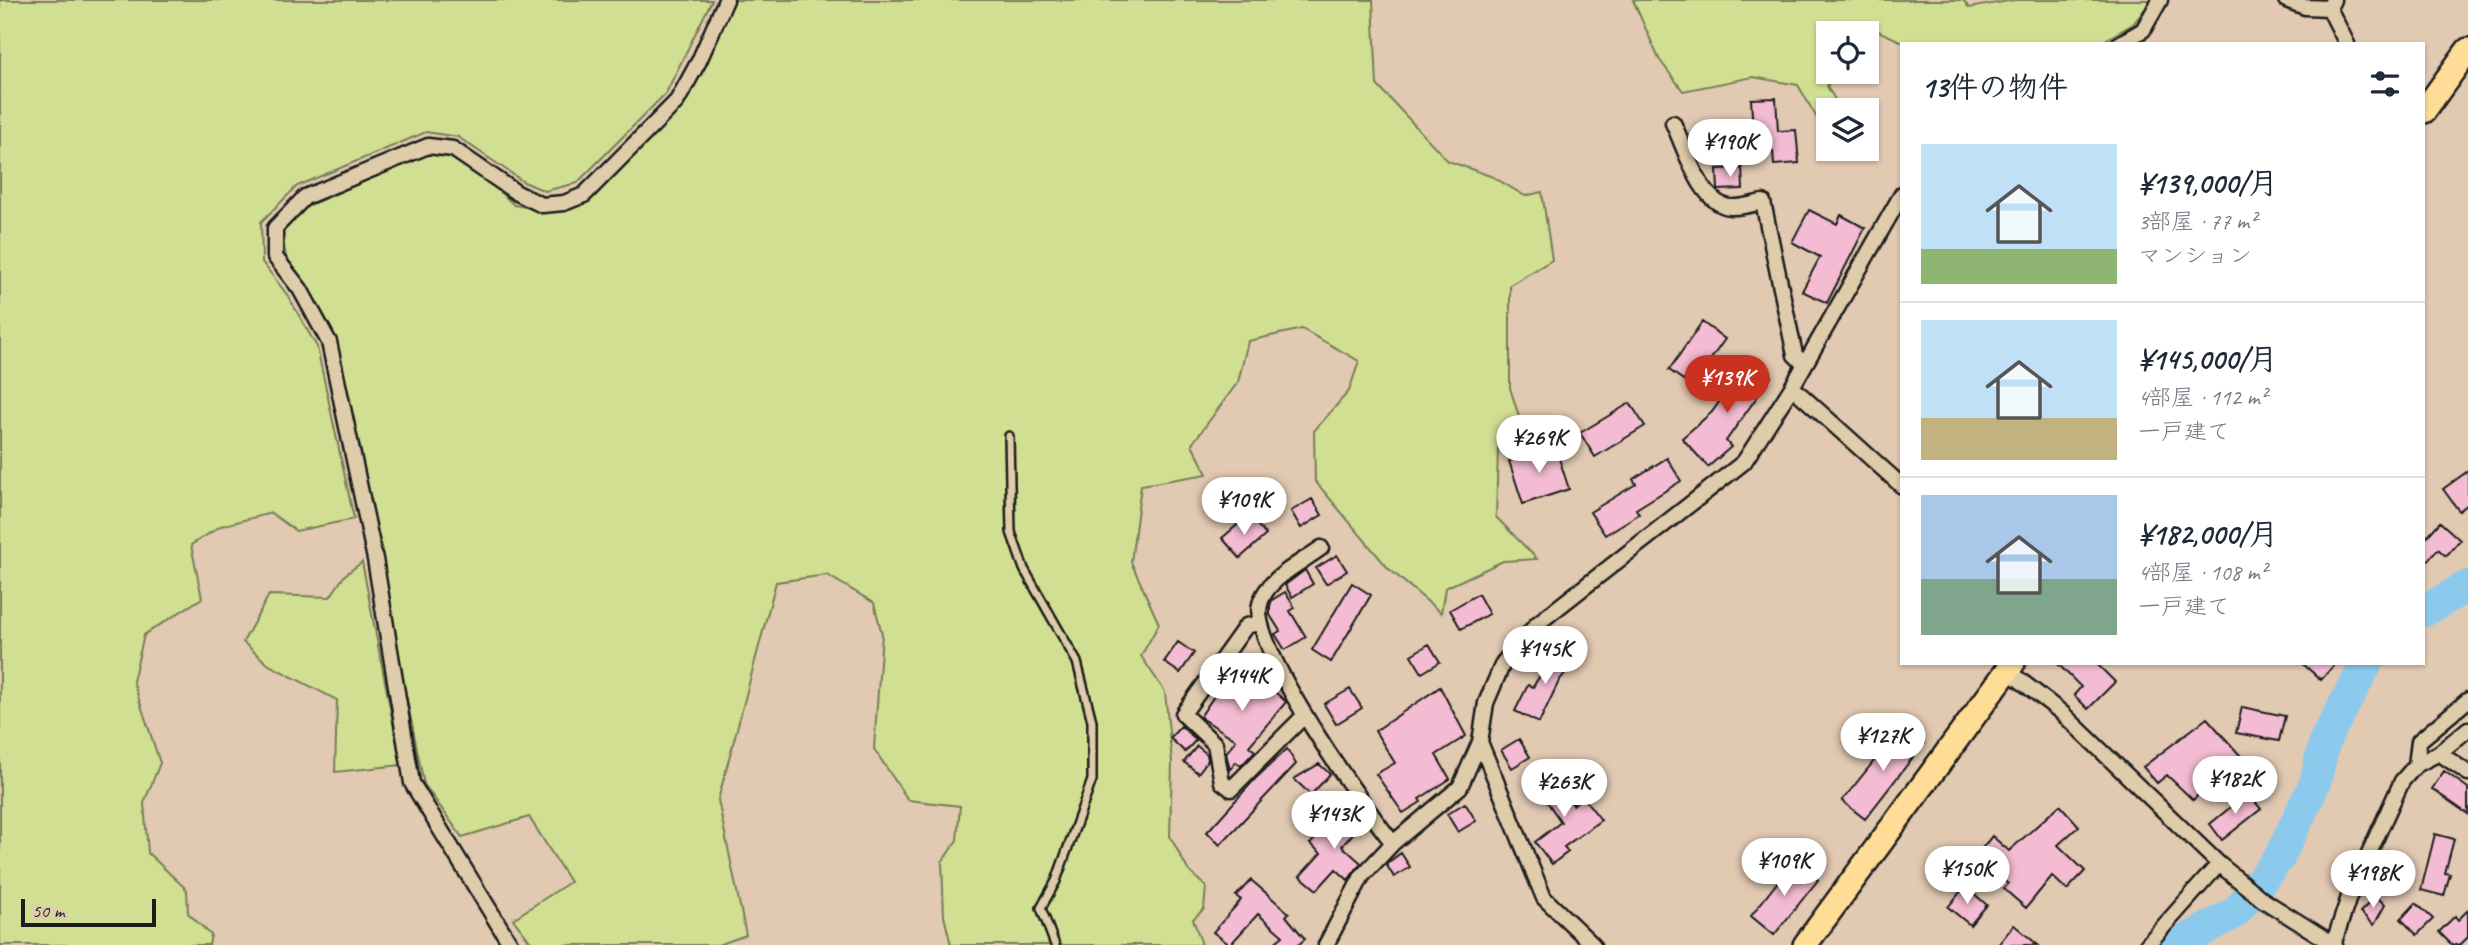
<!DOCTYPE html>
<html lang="ja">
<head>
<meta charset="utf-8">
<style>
  body { margin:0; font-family:Caveat,"Klee One",sans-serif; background:#f6f6f7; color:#1f2937; height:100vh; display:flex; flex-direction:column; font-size:26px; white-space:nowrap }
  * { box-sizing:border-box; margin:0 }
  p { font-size:23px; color:#747a83 }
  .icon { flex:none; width:38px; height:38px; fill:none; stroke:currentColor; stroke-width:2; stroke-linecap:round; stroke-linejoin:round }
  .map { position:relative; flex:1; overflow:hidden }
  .sheet { position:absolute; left:1900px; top:42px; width:525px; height:623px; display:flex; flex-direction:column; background:#fff; border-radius:0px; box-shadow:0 2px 5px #0004 }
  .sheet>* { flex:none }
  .fabs { position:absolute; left:1816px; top:21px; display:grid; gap:14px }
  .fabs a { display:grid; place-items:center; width:63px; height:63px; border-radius:0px; background:#fff; box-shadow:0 2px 5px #0004; font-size:35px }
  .scale { position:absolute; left:21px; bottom:18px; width:135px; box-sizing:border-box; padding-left:7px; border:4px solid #1c1c1c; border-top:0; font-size:19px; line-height:24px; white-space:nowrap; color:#1c1c1c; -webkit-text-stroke:5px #deccaa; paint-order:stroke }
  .price { position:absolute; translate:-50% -60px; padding:0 16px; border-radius:24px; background:#fff; color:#222; font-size:23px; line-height:46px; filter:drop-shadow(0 2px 4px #0008) }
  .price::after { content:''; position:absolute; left:50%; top:42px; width:21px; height:16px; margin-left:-10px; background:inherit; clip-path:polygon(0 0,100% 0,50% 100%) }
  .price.on { background:#c8321e; color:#fff }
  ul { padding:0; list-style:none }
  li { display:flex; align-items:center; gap:21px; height:175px; padding:0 21px }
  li+li { border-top:2px solid #e0e1e3 }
  li span { display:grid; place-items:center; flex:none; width:196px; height:140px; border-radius:0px; color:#555 }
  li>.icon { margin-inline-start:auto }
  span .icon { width:84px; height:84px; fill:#fffc; stroke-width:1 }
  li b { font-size:30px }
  h2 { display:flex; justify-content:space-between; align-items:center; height:84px; padding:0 21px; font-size:30px }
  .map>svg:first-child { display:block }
</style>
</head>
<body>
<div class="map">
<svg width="2468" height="945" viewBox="0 0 2468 945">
  <rect width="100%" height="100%" fill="#e2c9b2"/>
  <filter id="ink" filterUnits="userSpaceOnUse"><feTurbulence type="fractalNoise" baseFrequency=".0143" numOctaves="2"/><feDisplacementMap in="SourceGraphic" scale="14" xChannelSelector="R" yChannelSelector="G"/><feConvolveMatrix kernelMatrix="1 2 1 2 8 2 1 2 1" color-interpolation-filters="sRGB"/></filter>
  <g filter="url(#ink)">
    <path fill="#d1df92" stroke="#767e57" stroke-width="2" d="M 0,0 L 712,0 L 666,93 L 577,183 L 545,191 L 524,182 L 458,137 L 426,132 L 297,186 L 261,222 L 262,262 L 288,296 L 317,347 L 354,519 L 296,531 L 271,513 L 221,526 L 191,545 L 202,598 L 144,635 L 133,681 L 160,763 L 144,803 L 148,853 L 187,890 L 188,913 L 211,935 L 209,945 L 0,945 Z
      M 730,0 L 1373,0 L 1377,85 L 1448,161 L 1493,177 L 1525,196 L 1542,192 L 1552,260 L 1510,285 L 1510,388 L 1522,426 L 1498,448 L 1496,517 L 1537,559 L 1503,561 L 1445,588 L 1441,613 L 1388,568 L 1315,481 L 1314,431 L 1349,391 L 1359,361 L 1302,329 L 1248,341 L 1238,382 L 1192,444 L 1207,474 L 1141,485 L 1131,562 L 1159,624 L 1141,656 L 1165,692 L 1172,762 L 1170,836 L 1188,870 L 1206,887 L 1204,909 L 1193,919 L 1202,945 L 951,945 L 944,916 L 942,862 L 957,840 L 960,806 L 908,800 L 874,749 L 882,634 L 874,603 L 827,575 L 776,582 L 718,800 L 746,935 L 718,945 L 533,945 L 513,919 L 570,882 L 529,817 L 462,837 L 424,784 L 334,336 L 306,283 L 286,257 L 282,233 L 305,207 L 428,154 L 449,157 L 480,173 L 514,205 L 542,210 L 574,206 L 594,197 L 683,103 Z
      M 1633,0 L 1963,0 L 1969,8 L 2014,0 L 2152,0 L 2133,24 L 2098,44 L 1907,44 L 1867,26 L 1862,33 L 1829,33 L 1829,72 L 1836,72 L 1827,86 L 1841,110 L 1829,110 L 1829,121 L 1821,125 L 1798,85 L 1753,77 L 1683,91 L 1659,59 Z
      M 362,562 L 401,765 L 335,772 L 337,700 L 269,665 L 243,642 L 269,595 L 330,597 L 345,575 Z"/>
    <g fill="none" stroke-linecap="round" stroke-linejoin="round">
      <path stroke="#8ccaed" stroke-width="32" d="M 2424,611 L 2468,586
        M 2177,945 L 2235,913 L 2279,858 L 2315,783 L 2325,740 L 2367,663"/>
    </g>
    <path fill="#f4bcd2" stroke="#1c1c1c" stroke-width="2" d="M 1776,98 L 1778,131 L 1796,130 L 1799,163 L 1774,165 L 1773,151 L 1728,155 L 1727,133 L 1753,132 L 1751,99 Z
      M 1742,168 L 1743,189 L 1718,190 L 1717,169 Z
      M 1809,210 L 1837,224 L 1841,215 L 1865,228 L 1827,303 L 1802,291 L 1820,257 L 1792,242 Z
      M 1702,322 L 1725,339 L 1692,386 L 1669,370 Z
      M 1748,361 L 1771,377 L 1726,441 L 1731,447 L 1708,467 L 1682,438 L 1712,412 Z
      M 1630,403 L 1645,426 L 1595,457 L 1580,433 Z
      M 1555,446 L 1569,489 L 1523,504 L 1509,461 Z
      M 1667,458 L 1681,481 L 1636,509 L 1639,514 L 1605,535 L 1590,512 L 1636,484 L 1633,479 Z
      M 2468,471 L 2468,504 L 2459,511 L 2443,489 Z
      M 1312,499 L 1322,515 L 1301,528 L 1291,511 Z
      M 1249,515 L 1266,535 L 1240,558 L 1222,538 Z
      M 2440,522 L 2460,540 L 2446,556 L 2438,549 L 2424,565 L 2424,540 Z
      M 1337,555 L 1347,571 L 1326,584 L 1316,568 Z
      M 1305,570 L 1313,584 L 1292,597 L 1285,585 Z
      M 1352,583 L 1371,595 L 1331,662 L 1312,650 Z
      M 1285,592 L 1295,608 L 1290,611 L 1306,637 L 1285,650 L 1275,634 L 1280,631 L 1270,615 L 1270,606 L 1272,600 Z
      M 1478,594 L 1489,614 L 1461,629 L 1450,610 Z
      M 1178,642 L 1194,653 L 1180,673 L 1164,662 Z
      M 1429,644 L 1440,662 L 1422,673 L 1411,655 Z
      M 1558,646 L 1577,658 L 1559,681 L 1539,723 L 1515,711 L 1528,685 L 1533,687 Z
      M 2057,663 L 2096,663 L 2115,682 L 2088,709 L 2074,695 L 2081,687 Z
      M 2302,663 L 2336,663 L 2321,680 Z
      M 1233,668 L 1267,692 L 1270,687 L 1286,702 L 1249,746 L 1255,751 L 1241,766 L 1236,762 L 1230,770 L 1226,753 L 1236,740 L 1200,717 Z
      M 1440,687 L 1466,736 L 1436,755 L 1450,779 L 1419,799 L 1421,802 L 1403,813 L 1376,774 L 1395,763 L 1375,731 Z
      M 1350,689 L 1362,708 L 1336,724 L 1324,704 Z
      M 2242,707 L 2285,716 L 2279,741 L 2236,733 Z
      M 2207,718 L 2254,771 L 2238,784 L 2225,769 L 2193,800 L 2167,775 L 2157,783 L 2143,767 Z
      M 1181,726 L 1196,740 L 1185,752 L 1170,738 Z
      M 1902,726 L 1924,743 L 1865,819 L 1842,801 Z
      M 1519,739 L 1530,757 L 1512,768 L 1501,750 Z
      M 1197,746 L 1207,754 L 1208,760 L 1198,773 L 1184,762 Z
      M 1287,749 L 1296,764 L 1220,845 L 1207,832 L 1255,779 Z
      M 1319,764 L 1330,774 L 1311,795 L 1294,779 Z
      M 2444,771 L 2468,788 L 2468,814 L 2432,789 Z
      M 1551,773 L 1573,805 L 1583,797 L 1601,820 L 1564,847 L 1568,852 L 1552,864 L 1535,842 L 1561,822 L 1535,784 Z
      M 2248,793 L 2261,809 L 2222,840 L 2210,824 Z
      M 1465,803 L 1476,821 L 1458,832 L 1447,814 Z
      M 2060,805 L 2079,826 L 2058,845 L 2085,871 L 2067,890 L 2052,876 L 2026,908 L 2004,889 L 2008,884 L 1975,857 L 1992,836 L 2009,851 Z
      M 1347,807 L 1363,822 L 1342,846 L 1361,863 L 1348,880 L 1336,869 L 1317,890 L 1300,876 L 1321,853 L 1310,844 Z
      M 2435,834 L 2454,839 L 2445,873 L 2450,874 L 2444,896 L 2421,890 Z
      M 2387,851 L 2408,862 L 2397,882 L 2377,871 Z
      M 1401,853 L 1410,867 L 1394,877 L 1386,864 Z
      M 1794,861 L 1818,880 L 1774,935 L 1751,916 Z
      M 1251,880 L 1289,913 L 1286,916 L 1305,939 L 1298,945 L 1272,945 L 1283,936 L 1258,914 L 1230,945 L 1213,932 L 1241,900 L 1236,896 Z
      M 1965,886 L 1987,905 L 1970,925 L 1948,907 Z
      M 2376,896 L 2385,905 L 2374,925 L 2360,912 Z
      M 2416,903 L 2433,919 L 2417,935 L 2401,919 Z
      M 2468,910 L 2468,937 L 2460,945 L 2452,945 L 2439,932 L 2455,916 L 2458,920 Z
      M 2014,925 L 2038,945 L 1998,945 Z"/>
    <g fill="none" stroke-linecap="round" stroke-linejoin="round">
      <defs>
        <path id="lane" d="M 1009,436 L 1011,532 L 1024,569 L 1077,662 L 1092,721 L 1092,780 L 1056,881 L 1041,908 L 1055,945"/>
        <path id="street" d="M 2286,0 L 2305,7 L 2329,8
          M 2333,0 L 2329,8 L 2347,44
          M 2119,44 L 2143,30 L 2160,0
          M 1673,123 C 1685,147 1700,204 1730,207 C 1740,208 1752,204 1763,202 L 1795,355 L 1804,364
          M 1792,387 L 1902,486
          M 1321,548 C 1301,563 1266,579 1260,604 C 1248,645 1364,807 1393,843
          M 1260,623 L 1246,626 L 1183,714 L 1215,744 L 1222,782 L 1231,789 L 1305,715
          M 2008,671 L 2061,712 L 2219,864 L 2263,900 L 2335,945
          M 1480,742 L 1544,898 L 1593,945
          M 2439,753 L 2468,773
          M 2416,765 L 2419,741 L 2468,700
          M 511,945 L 412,783 L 375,559 L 329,342 L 300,289 L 275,257 L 275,228 L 305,197 L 428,146 L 453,149 L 517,193 L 542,205 L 564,203 L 584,195 L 677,101 L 699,61 L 726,0
          M 1326,945 L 1362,876 L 1393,843 L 1460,787 L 1480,742 L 1486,703 L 1503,663 L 1537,624 L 1744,462 L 1792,387 L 1902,194
          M 2147,945 L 2219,864
          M 2333,945 L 2349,897 L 2402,781 L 2416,765 L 2439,753 L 2468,729"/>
        <path id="primary" d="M 2424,111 L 2468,50
          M 1805,945 L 2013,663"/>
      </defs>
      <use href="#lane" stroke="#1c1c1c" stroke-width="12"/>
      <use href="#street" stroke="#1c1c1c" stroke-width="19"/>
      <use href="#primary" stroke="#1c1c1c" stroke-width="28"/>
      <use href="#lane" stroke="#deccaa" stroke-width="7"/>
      <use href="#street" stroke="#deccaa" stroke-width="14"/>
      <use href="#primary" stroke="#ffdd96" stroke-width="23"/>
    </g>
  </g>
</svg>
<div class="fabs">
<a><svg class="icon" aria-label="locate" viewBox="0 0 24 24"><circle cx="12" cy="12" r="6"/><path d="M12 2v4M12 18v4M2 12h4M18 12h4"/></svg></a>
<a><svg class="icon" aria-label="layers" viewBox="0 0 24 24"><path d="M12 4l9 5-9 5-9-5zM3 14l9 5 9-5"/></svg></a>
</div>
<div class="scale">50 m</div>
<b class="price" style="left:1730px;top:179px">¥190K</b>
<b class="price on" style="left:1727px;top:415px">¥139K</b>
<b class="price" style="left:1539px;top:475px">¥269K</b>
<b class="price" style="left:1244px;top:537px">¥109K</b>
<b class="price" style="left:1545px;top:686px">¥145K</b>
<b class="price" style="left:1242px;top:713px">¥144K</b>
<b class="price" style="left:1883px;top:773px">¥127K</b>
<b class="price" style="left:2235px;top:816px">¥182K</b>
<b class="price" style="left:1564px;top:819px">¥263K</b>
<b class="price" style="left:1334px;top:851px">¥143K</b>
<b class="price" style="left:1784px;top:898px">¥109K</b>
<b class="price" style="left:1967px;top:906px">¥150K</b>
<b class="price" style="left:2373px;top:910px">¥198K</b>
<section class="sheet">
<h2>13件の物件<svg class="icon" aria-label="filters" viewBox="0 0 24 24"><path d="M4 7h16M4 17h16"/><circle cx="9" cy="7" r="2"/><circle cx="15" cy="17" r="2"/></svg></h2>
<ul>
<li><span style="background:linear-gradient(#bfe0f5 75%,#8fb573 0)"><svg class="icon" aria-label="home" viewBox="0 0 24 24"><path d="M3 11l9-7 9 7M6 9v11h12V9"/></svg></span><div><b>¥139,000/月</b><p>3部屋 · 77 m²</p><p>マンション</p></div></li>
<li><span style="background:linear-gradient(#bfe0f5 70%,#c2b280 0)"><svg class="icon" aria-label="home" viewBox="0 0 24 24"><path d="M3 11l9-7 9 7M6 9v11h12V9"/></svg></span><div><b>¥145,000/月</b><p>4部屋 · 112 m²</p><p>一戸建て</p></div></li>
<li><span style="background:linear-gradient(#a9c7e8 60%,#7fa58c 0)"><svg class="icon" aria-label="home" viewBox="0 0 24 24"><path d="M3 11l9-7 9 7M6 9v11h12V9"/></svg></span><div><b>¥182,000/月</b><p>4部屋 · 108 m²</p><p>一戸建て</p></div></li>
</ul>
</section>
</div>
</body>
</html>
